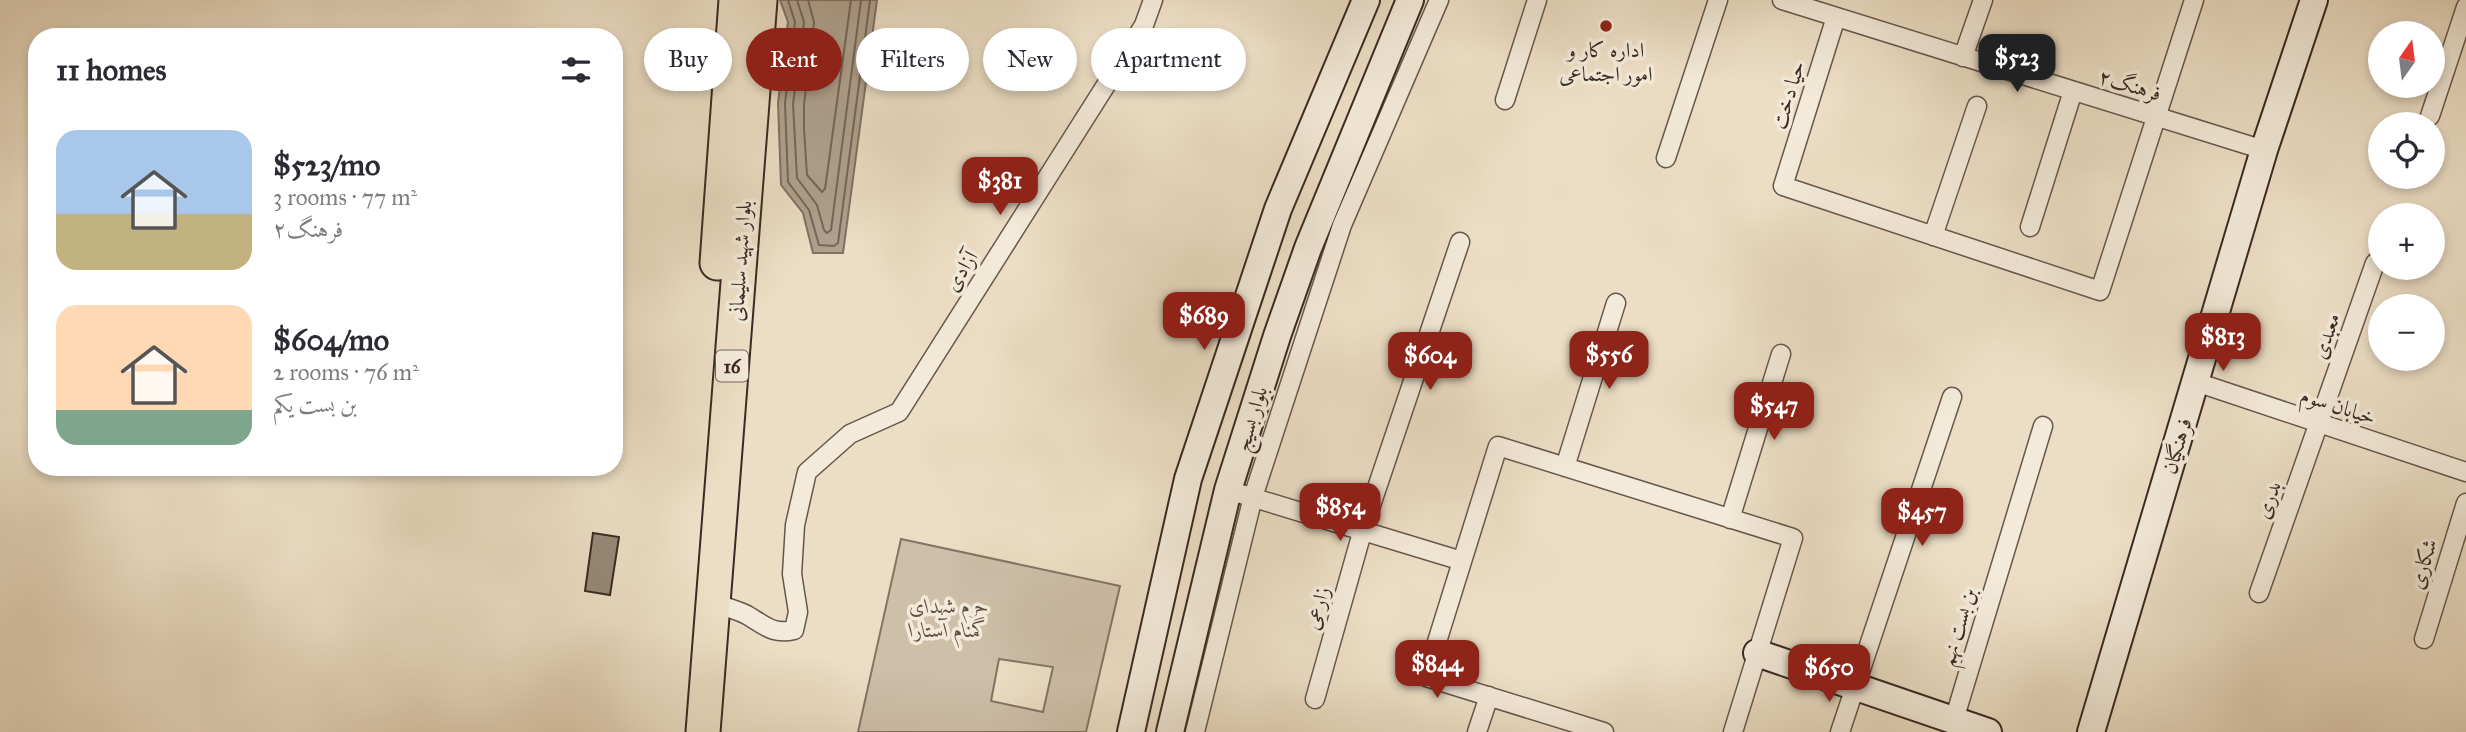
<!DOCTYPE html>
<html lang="en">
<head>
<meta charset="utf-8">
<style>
  body { margin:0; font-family:"IM FELL Great Primer",Amiri,serif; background:#f2f2f3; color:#2b2b33; height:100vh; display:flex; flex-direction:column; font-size:26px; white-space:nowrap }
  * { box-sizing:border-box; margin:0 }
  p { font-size:23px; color:#7c7c81 }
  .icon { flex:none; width:38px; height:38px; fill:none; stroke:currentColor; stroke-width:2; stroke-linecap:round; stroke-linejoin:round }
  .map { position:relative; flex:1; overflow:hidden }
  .details { position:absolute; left:28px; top:28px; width:595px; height:448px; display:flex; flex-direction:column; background:#fff; border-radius:28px; box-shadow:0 4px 10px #0003 }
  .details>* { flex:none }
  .hud { position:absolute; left:644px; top:28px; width:665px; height:63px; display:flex; gap:14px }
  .needle { width:46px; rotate:14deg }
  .controls { position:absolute; left:2368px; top:21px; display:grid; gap:14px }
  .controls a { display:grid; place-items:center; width:77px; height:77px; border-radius:50%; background:#fff; box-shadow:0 4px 10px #0003; font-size:35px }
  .price { position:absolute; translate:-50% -60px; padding:0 16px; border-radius:14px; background:#8f2418; color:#fff; font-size:23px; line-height:46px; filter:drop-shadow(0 2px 4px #0008) }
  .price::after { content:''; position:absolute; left:50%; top:42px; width:21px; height:16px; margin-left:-10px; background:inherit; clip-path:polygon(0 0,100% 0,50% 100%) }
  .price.active { background:#222; color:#fff }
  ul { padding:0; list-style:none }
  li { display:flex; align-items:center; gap:21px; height:175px; padding:0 28px }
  li span { display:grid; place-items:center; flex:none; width:196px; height:140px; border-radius:21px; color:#555 }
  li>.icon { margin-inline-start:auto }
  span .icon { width:84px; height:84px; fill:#fffc; stroke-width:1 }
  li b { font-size:30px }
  h2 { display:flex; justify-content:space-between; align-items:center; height:84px; padding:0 28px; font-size:30px }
  .tag { padding:0 24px; border-radius:32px; background:#fff; box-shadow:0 4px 10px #0003; font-size:24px; line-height:63px }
  .tag.active { background:#8f2418; color:#fff }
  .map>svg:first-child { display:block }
</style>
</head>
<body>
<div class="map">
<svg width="2466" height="732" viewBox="0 0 2466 732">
  <rect width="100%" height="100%" fill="#ecdec5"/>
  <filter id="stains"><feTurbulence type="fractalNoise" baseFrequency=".00286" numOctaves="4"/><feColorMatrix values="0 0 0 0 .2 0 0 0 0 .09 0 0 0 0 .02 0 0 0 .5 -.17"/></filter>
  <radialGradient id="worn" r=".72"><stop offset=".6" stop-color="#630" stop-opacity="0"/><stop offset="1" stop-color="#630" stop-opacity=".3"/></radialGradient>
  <path fill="#cebfa9" stroke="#847466" stroke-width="2" fill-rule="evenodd" d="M 901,539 L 1120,586 L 1086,732 L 858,732 ZM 999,659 L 1053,667 L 1043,712 L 991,701 Z"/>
  <path fill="#afa18e" stroke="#807163" stroke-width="2" d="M 780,0 L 877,0 L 843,253 L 813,253 L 803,213 L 781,185 L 778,103 L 788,22 Z"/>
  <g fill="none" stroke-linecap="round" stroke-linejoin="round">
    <path stroke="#746658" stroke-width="2" d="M 788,0 L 795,22 L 785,103 L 788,182 L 809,210 L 819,245 L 834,246 L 838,243 L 870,0
      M 797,0 L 804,22 L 793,104 L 797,178 L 817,205 L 824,230 L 827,233 L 831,230 L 861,0
      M 808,0 L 814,22 L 804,104 L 804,129 L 807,175 L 822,192 L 825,189 L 851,0"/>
  </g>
  <path fill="#978877" stroke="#3a2a23" stroke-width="2" d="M 593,533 L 619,537 L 610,595 L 585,591 Z"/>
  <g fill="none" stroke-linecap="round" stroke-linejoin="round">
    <defs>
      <path id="street" d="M 1782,0 L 2264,150
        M 1836,17 L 1783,186 L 2100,291 L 2194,0
        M 1963,57 L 1983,0
        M 1505,100 L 1537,0
        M 2430,116 L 2466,7
        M 1666,158 L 1718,0
        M 2030,227 L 2073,91
        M 1933,236 L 1977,106
        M 2196,382 L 2466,472
        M 1565,467 L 1616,303
        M 1228,490 L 1462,561
        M 1730,519 L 1781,354
        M 2259,593 L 2375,263
        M 714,603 C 725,607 737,610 747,615 C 764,625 773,635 794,630 L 798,612 L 792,574 L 795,525 L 807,472 L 850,434 L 899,412 L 1144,25 L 1153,0
        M 2424,639 L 2466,503
        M 1315,699 L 1363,529 L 1460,242
        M 1954,720 L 2043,426
        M 1195,732 L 1253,497 L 1342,225 L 1439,0
        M 1477,732 L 1489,696
        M 1604,732 L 1426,677 L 1498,446 L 1793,538 L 1733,732
        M 1840,732 L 1952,397"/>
      <path id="secondary" d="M 1757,653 L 1988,732
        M 1131,732 L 1188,479 L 1278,209 L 1366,0
        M 1170,732 L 1228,490 L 1277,336 L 1308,248 L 1410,0
        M 2091,732 L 2264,150 L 2314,0"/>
      <path id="highway" d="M 717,263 L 736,0
        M 703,732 L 760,0"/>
    </defs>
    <use href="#street" stroke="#66574c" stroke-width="21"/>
    <use href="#secondary" stroke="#3a2a23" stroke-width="30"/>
    <use href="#highway" stroke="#3a2a23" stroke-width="37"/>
    <use href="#street" stroke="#f3ead9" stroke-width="18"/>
    <use href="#secondary" stroke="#f3ead9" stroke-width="26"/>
    <use href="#highway" stroke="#ecdec5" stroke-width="33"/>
  </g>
  <circle fill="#8f2418" stroke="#f3ead9" stroke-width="2.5" cx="1606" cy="26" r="7"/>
  <g text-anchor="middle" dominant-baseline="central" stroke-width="7" stroke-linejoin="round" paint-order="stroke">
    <rect fill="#f3ead9" stroke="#72645a" stroke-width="2" x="716" y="350.5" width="32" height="31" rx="5"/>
    <g font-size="19" font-weight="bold" fill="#3a2a23">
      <text x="732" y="366">16</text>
    </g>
    <g font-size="21" fill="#3a2a23" stroke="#f3ead9">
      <text x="1606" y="50">اداره کار و<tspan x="1606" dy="24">امور اجتماعی</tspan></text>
    </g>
    <g font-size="21" fill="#3a2a23" stroke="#f3ead9">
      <text transform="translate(2130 85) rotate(17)">فرهنگ۲</text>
      <text transform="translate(1788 95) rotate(-73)">حیا دخت</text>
      <text transform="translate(740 261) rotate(-86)">بلوار شهید سلیمانی</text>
      <text transform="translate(961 271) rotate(-58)">آزادی</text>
      <text transform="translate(2326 336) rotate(-71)">معبدی</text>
      <text transform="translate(2338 406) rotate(18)">خیابان سوم</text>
      <text transform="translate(1251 419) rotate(-73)">بلوار بسیج</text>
      <text transform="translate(2177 446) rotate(-73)">فرهنگیان</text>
      <text transform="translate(2268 500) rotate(-70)">بدری</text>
      <text transform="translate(2423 564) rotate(-73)">شکاری</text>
      <text transform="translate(1317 608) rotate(-74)">زارعی</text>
      <text transform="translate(1958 627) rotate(-73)">بن بست نهم</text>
    </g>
    <g font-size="21" font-style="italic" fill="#5f4f44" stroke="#f3ead9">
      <text x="949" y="606">حرم شهدای<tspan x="949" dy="24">گمنام آستارا</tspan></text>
    </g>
  </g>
  <rect width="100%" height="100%" filter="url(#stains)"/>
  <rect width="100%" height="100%" fill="url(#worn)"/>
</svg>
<div class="controls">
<a><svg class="needle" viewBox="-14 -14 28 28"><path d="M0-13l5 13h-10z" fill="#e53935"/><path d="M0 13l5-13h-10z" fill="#7c7c81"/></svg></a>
<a><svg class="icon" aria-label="locate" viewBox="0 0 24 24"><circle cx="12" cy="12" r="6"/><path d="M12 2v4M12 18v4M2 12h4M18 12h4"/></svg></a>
<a>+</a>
<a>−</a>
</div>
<b class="price active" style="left:2017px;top:94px">$523</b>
<b class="price" style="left:1000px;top:217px">$381</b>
<b class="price" style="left:1204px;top:352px">$689</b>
<b class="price" style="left:2223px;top:373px">$813</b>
<b class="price" style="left:1609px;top:391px">$556</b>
<b class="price" style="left:1430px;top:392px">$604</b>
<b class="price" style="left:1774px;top:442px">$547</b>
<b class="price" style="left:1340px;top:543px">$854</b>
<b class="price" style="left:1922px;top:548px">$457</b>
<b class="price" style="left:1437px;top:700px">$844</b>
<b class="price" style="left:1829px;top:704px">$650</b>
<div class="hud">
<a class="tag">Buy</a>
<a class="tag active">Rent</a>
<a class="tag">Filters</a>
<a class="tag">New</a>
<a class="tag">Apartment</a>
</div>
<section class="details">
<h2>11 homes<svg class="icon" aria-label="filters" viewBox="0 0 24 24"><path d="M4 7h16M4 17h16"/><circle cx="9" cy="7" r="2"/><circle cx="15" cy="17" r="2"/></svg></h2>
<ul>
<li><span style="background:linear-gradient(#a9c7e8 60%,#c2b280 0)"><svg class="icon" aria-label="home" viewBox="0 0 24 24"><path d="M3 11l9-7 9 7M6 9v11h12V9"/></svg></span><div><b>$523/mo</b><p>3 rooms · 77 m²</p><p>فرهنگ۲</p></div></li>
<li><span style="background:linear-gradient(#ffd9b3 75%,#7fa58c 0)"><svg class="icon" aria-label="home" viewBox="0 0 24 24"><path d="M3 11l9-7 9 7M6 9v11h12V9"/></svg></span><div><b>$604/mo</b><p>2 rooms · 76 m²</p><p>بن بست یکم</p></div></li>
</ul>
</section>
</div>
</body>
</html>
